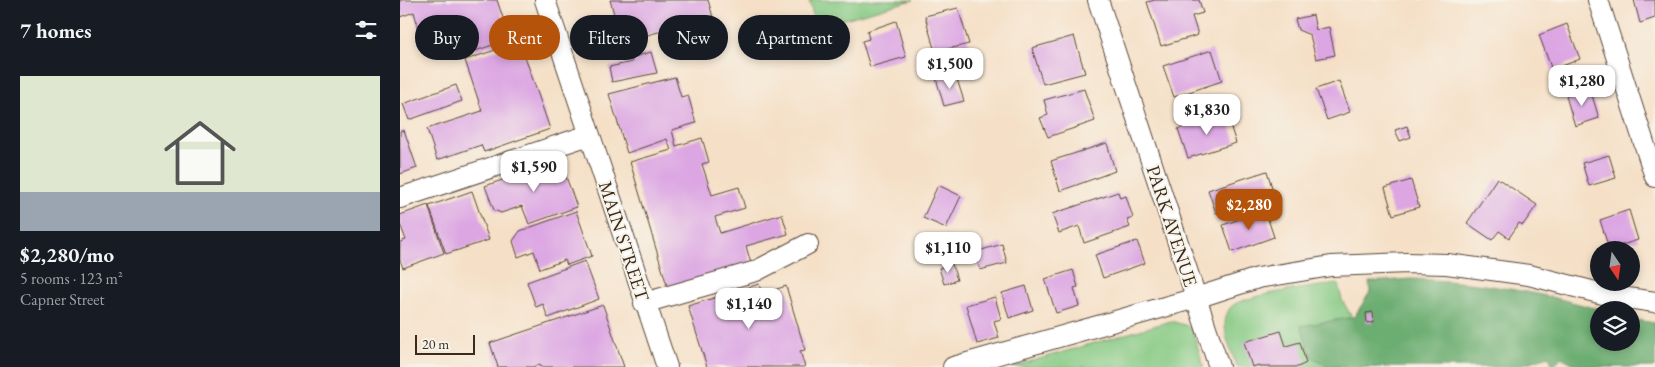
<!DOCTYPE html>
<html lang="en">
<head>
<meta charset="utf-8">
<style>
  body { margin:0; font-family:"EB Garamond",serif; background:#242831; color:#f1f3f6; height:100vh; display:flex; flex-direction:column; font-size:19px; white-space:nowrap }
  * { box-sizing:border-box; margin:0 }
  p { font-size:16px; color:#9ea1a6 }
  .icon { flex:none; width:28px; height:28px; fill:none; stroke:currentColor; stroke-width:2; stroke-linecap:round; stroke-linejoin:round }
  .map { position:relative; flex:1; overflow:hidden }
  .drawer { display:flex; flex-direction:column; background:#171b24; width:400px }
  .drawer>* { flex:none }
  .hud { position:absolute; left:15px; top:15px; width:475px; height:45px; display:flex; gap:10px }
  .needle { width:32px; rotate:167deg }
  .controls { position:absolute; left:1190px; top:241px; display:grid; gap:10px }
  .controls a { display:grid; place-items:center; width:50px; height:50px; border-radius:50%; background:#171b24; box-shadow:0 2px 8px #0003; font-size:25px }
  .scale { position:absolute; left:15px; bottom:12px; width:60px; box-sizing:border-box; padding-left:5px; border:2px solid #3b2a1e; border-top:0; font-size:14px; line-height:18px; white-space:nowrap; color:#3b2a1e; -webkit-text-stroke:4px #f7f3e8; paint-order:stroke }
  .price { position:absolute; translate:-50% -42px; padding:0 11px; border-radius:10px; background:#fff; color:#222; font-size:16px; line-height:32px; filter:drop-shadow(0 1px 2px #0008) }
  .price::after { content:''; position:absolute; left:50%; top:30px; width:15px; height:11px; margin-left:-8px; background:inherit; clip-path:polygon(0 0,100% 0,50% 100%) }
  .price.current { background:#b45309; color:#fff }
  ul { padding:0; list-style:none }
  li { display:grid; align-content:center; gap:10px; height:265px; padding:0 20px }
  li+li { border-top:1px solid #363941 }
  li span { display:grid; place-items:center; height:155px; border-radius:0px; color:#555 }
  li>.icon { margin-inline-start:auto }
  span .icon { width:90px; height:90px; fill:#fffc; stroke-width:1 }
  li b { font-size:21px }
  h2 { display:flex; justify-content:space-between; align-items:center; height:60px; padding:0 20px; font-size:21px }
  .chip { padding:0 18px; border-radius:22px; background:#171b24; box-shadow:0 2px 8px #0003; font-size:18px; line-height:45px }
  .chip.current { background:#b45309; color:#fff }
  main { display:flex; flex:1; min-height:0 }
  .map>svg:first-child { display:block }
</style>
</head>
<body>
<main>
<section class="drawer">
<h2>7 homes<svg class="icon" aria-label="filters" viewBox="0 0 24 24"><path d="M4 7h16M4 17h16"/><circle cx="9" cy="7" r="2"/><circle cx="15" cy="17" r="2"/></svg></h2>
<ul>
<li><span style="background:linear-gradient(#dfe7d0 75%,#9aa5b1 0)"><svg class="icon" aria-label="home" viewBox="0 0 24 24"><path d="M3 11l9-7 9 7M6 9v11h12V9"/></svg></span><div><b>$2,280/mo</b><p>5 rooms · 123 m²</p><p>Capner Street</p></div></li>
</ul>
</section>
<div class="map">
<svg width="1255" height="367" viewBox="0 0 1255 367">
  <rect width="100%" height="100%" fill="#f7f3e8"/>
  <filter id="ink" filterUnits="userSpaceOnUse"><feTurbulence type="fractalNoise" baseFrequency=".02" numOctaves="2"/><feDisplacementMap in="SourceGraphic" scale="10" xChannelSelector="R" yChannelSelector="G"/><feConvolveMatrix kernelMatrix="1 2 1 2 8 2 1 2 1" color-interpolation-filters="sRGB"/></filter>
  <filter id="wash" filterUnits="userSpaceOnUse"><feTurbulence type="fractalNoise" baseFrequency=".0096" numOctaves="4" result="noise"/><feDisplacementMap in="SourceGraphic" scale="20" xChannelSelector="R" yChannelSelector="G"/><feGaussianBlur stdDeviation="1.12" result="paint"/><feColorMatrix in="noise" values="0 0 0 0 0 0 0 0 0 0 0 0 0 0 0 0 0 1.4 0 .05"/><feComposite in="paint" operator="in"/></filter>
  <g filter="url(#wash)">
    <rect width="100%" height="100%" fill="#f5e0c7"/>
    <path fill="#85c983" stroke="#607a50" d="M 409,0 L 513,0 L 416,27 Z
      M 938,284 L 942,300 L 981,367 L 837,367 C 831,350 818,325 830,308 C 838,295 920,286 938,284 Z
      M 771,321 L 791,327 L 804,367 L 611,367 Z"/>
    <path fill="#6cad71" stroke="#546c48" d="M 1011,279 C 1076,281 1139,292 1201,310 L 1199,310 L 1199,342 L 1231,342 L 1231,319 L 1255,323 L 1255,367 L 1180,367 L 1161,357 L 1153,367 L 1149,356 L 1113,367 L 929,367 L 911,356 L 901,326 L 954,317 L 970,292 L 969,282 Z"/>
    <g id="blocks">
      <path fill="#dca6e3" d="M 0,0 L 97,0 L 110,39 L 75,51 L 63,16 L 19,30 L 14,12 L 0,17 Z
        M 210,0 L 308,0 L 313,17 L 222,42 Z
        M 755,0 L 799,0 L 803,13 L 792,16 L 798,35 L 761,46 L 747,2 Z
        M 1234,0 L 1255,0 L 1255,18 L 1240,23 Z
        M 558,8 L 569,44 L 535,52 L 525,16 Z
        M 913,15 L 916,30 L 929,27 L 935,55 L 916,59 L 910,35 L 898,30 L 895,19 Z
        M 496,21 L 506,57 L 470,67 L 462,41 L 469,39 L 467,31 Z
        M 1167,24 L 1180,59 L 1152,70 L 1139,35 Z
        M 674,36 L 685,73 L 643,84 L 632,48 Z
        M 120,42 L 150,129 L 84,152 L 81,145 L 37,160 L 27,129 L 82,111 L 65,60 Z
        M 812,50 L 822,81 L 774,97 L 763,66 Z
        M 251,52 L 257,73 L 212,82 L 209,67 L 232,62 L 231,58 Z
        M 555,73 L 564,101 L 544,106 L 536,78 Z
        M 275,77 L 281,97 L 288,95 L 296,123 L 272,130 L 276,146 L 302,138 L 309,162 L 302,164 L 312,195 L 339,187 L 345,208 L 315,217 L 320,233 L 382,214 L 388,234 L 346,246 L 352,267 L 269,292 L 230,162 L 271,150 L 267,139 L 227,153 L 209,94 Z
        M 939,81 L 950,112 L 927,120 L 916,89 Z
        M 56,85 L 62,101 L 9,120 L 3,104 Z
        M 684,89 L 695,121 L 648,137 L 640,118 L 648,115 L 644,100 Z
        M 1190,89 L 1199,118 L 1175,126 L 1166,96 Z
        M 826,113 L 836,143 L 788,158 L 778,129 Z
        M 1007,126 L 1011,137 L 1000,141 L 995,130 Z
        M 4,130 L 17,168 L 0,174 L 0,131 Z
        M 707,143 L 715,171 L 660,191 L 651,161 Z
        M 1209,155 L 1216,178 L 1189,186 L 1182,163 Z
        M 160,160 L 177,207 L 129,224 L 122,206 L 101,213 L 94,210 L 85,186 Z
        M 867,171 L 874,194 L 816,213 L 808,190 Z
        M 1097,178 L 1137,205 L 1123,225 L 1119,223 L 1109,238 L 1099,231 L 1092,240 L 1067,223 Z
        M 1011,180 L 1019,207 L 993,215 L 985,188 Z
        M 538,185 L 561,196 L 546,228 L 523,218 Z
        M 72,191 L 89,240 L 46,254 L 29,206 Z
        M 718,192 L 720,198 L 726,196 L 733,218 L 727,220 L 730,227 L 684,243 L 679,226 L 659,233 L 652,214 Z
        M 28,205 L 44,253 L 3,268 L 0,260 L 0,242 L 6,240 L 0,224 L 0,215 Z
        M 865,210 L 874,237 L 832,252 L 823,225 Z
        M 1229,210 L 1238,240 L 1209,249 L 1200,220 Z
        M 176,211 L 192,256 L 167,265 L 165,260 L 140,269 L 134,251 L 118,257 L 113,241 L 120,231 Z
        M 737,241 L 745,263 L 703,278 L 695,255 Z
        M 602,244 L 607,263 L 580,270 L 575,252 Z
        M 185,261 L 199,299 L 148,318 L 143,304 L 136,307 L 127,282 Z
        M 552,264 L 557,280 L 544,284 L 539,268 Z
        M 673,270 L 678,287 L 674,288 L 679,306 L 656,313 L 645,279 Z
        M 359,284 L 362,294 L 386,286 L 405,350 L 400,351 L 405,367 L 307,367 L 288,306 Z
        M 626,286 L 633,310 L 609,318 L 602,293 Z
        M 595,297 L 601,319 L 594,321 L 599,338 L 577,344 L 566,305 Z
        M 203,305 L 224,367 L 141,367 L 140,364 L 133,367 L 98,367 L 90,343 Z
        M 973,312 L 974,322 L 967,323 L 966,313 Z
        M 881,331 L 886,346 L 900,342 L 906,363 L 898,367 L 860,367 L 859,365 L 852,367 L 844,342 Z"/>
    </g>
  </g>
  <g filter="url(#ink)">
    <use href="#blocks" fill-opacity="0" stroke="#574537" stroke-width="1"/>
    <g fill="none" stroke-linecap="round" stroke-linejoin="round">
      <defs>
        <path id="minor" d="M 145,0 L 267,367
          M 698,0 L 819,367
          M 1198,0 L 1255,177
          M 0,198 L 189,135
          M 244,303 L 356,271 L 408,244
          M 553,367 L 796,298 L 858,278 L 931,266 L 1007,263 L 1047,264 L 1129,275 L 1207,295 L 1255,302"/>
      </defs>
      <use href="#minor" stroke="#574537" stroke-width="22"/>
      <use href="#minor" stroke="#fff" stroke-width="20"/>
    </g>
  </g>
  <g text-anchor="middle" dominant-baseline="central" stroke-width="4" stroke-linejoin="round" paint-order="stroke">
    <g font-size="19" fill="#3b2a1e" stroke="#f7f3e8">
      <text transform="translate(772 226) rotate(72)">PARK AVENUE</text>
      <text transform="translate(224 241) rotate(72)">MAIN STREET</text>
    </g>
  </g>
</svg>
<div class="controls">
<a><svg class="needle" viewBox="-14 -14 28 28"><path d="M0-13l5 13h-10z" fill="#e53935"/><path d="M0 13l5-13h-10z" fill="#9ea1a6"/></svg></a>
<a><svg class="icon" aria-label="layers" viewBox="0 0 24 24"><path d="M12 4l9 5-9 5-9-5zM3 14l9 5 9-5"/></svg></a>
</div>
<div class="scale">20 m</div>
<b class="price" style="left:550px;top:90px">$1,500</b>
<b class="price" style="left:1182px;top:107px">$1,280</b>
<b class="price" style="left:807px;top:136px">$1,830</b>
<b class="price" style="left:134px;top:193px">$1,590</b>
<b class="price current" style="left:849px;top:231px">$2,280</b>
<b class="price" style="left:548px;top:274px">$1,110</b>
<b class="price" style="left:349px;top:330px">$1,140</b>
<div class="hud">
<a class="chip">Buy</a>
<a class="chip current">Rent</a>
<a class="chip">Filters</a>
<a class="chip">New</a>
<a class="chip">Apartment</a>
</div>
</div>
</main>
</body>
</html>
